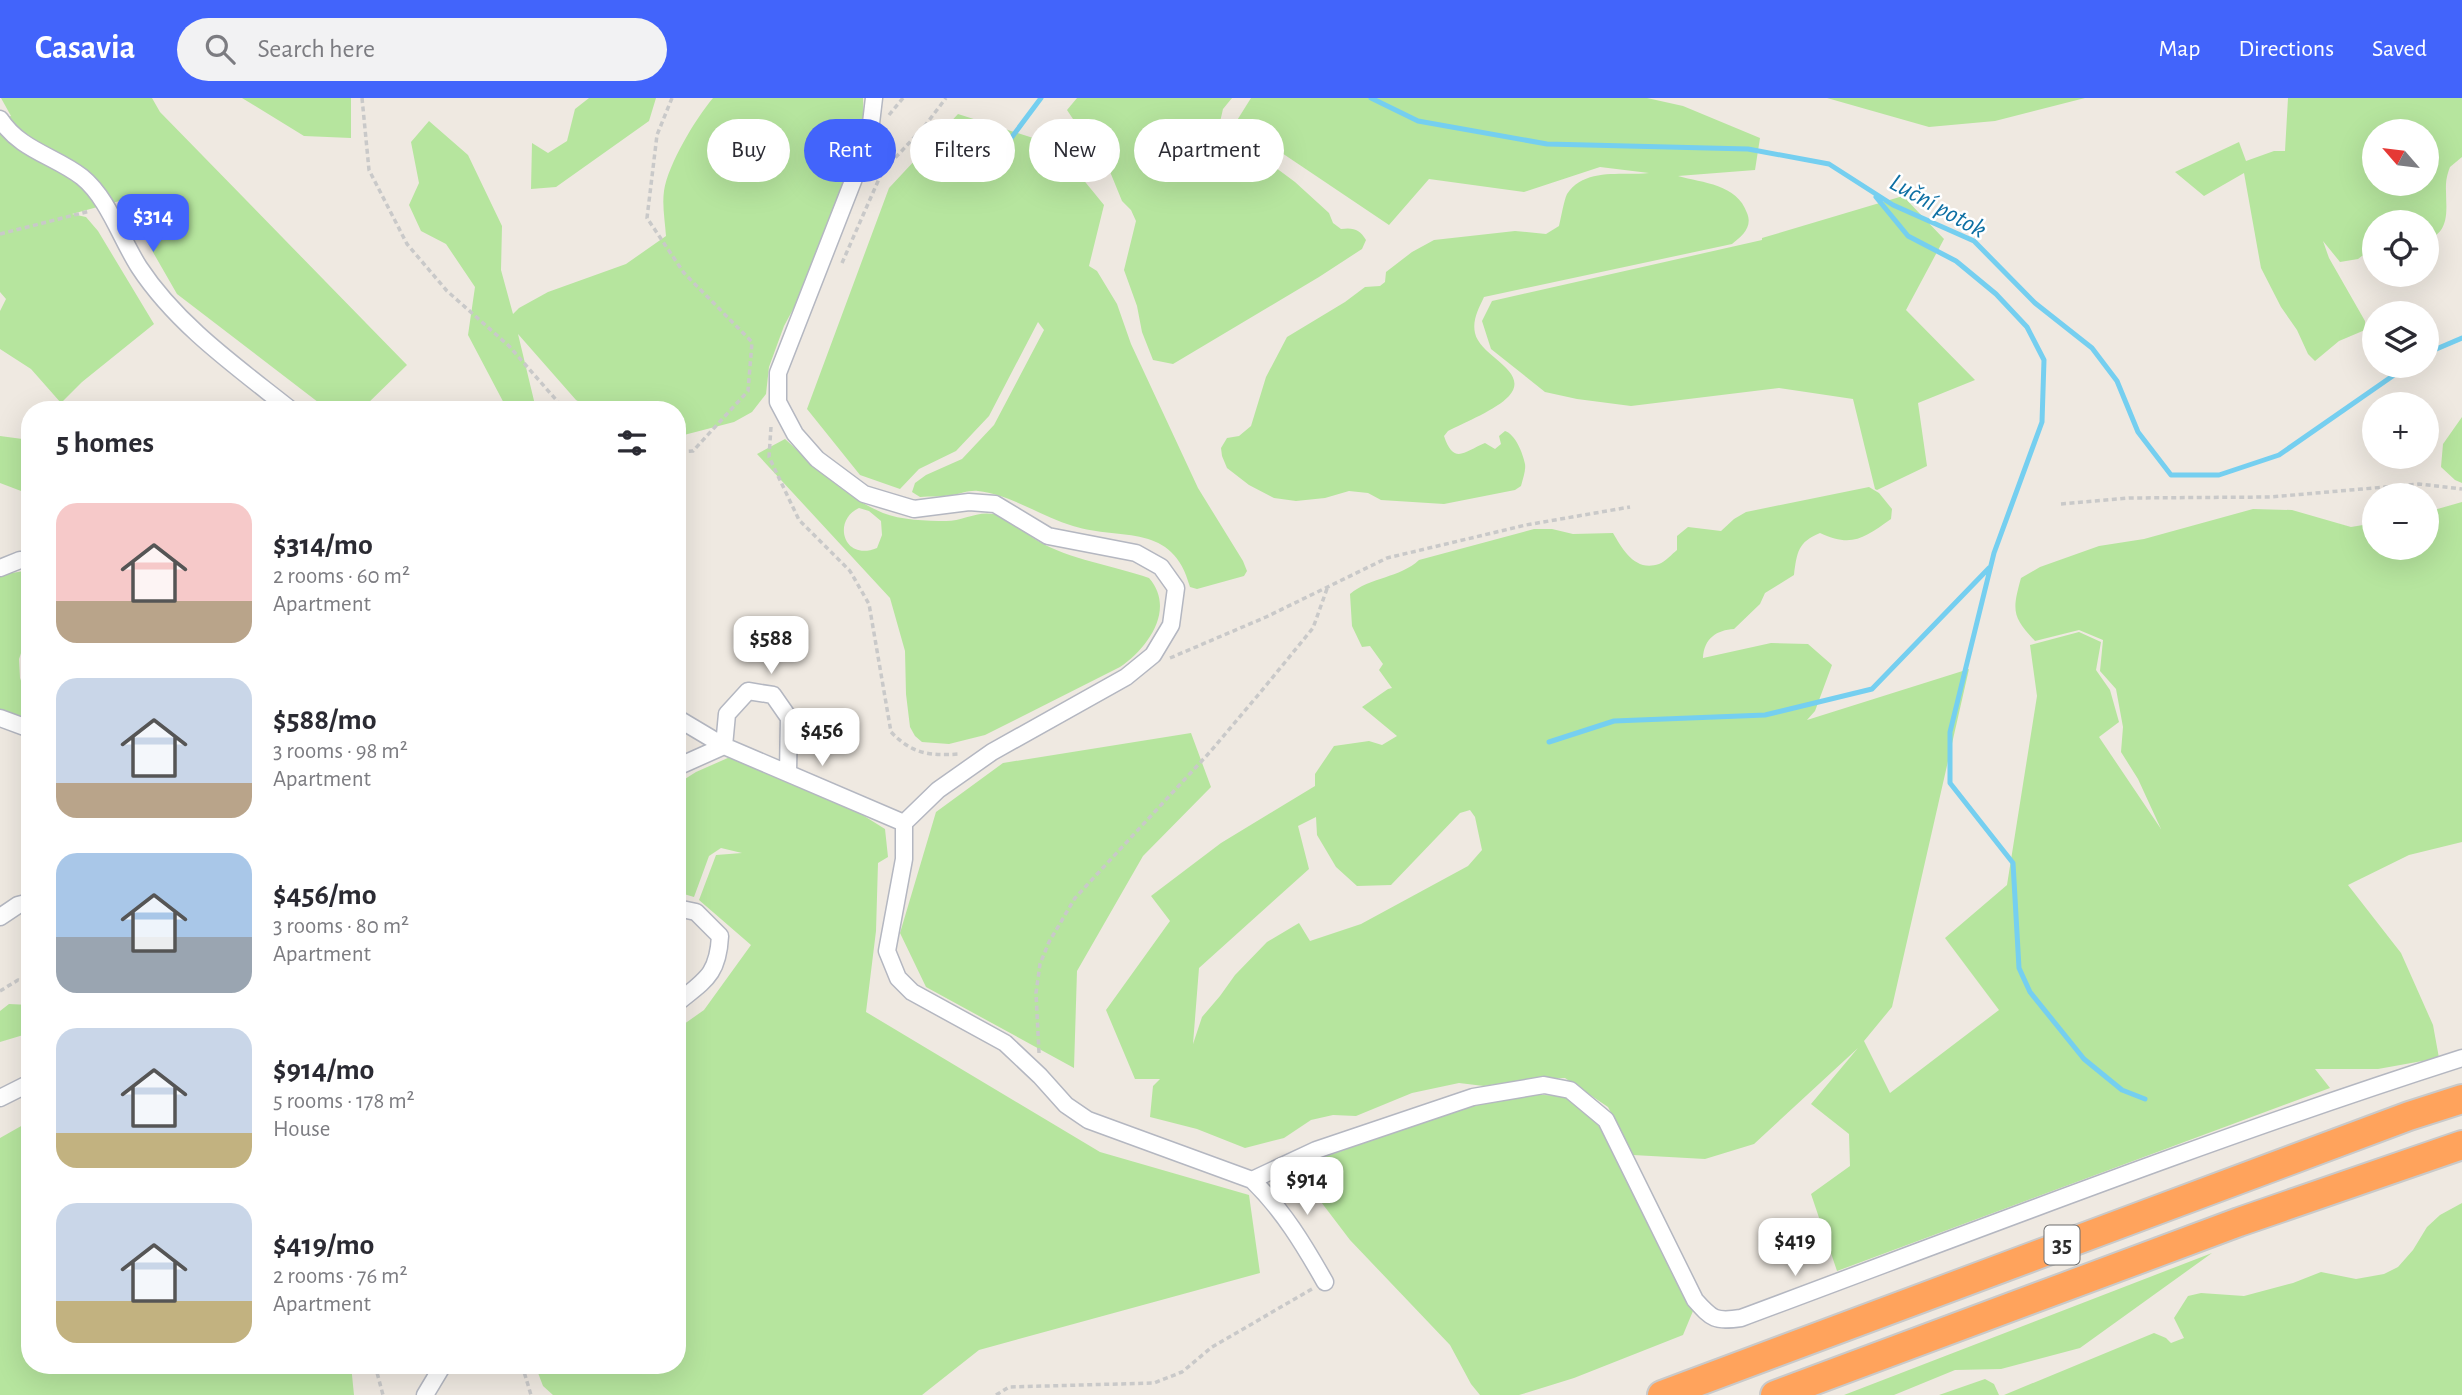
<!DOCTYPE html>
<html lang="en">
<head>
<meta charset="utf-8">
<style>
  body { margin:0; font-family:"Alegreya Sans",sans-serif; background:#f2f2f3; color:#2b2b33; height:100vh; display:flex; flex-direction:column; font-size:26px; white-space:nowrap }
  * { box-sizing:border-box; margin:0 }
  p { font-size:23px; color:#7c7c81 }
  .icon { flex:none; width:38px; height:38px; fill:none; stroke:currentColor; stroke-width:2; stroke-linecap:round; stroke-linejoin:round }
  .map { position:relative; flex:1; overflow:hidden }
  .panel { position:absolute; left:21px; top:303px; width:665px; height:973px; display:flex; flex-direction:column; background:#fff; border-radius:28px; box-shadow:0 7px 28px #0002 }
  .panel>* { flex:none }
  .top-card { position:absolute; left:707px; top:21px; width:665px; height:63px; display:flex; gap:14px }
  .needle { width:46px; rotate:298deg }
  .buttons { position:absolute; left:2362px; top:21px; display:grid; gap:14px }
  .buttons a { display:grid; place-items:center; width:77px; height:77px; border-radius:50%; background:#fff; box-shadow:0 7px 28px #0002; font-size:35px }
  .price { position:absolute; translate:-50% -60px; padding:0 16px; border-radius:14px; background:#fff; color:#222; font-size:23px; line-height:46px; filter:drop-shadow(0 2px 4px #0008) }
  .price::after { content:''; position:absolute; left:50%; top:42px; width:21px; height:16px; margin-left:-10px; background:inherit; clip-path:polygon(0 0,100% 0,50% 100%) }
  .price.current { background:#4264fb; color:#fff }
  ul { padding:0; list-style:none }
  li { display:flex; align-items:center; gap:21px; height:175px; padding:0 35px }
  li span { display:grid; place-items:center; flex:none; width:196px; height:140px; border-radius:21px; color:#555 }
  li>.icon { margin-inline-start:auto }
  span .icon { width:84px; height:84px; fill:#fffc; stroke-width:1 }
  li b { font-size:30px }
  h2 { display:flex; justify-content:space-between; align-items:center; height:84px; padding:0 35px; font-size:30px }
  .tag { padding:0 24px; border-radius:32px; background:#fff; box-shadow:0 7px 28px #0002; font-size:24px; line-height:63px }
  .tag.current { background:#4264fb; color:#fff }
  header { display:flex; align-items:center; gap:42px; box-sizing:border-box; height:98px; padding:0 35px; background:#4264fb; color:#fff }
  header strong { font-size:33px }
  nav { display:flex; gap:38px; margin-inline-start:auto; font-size:24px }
  .search { width:490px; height:63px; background:#f2f2f3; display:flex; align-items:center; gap:18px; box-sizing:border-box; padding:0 24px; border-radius:38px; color:#7c7c81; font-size:26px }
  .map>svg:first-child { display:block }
</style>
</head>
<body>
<header>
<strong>Casavia</strong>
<div class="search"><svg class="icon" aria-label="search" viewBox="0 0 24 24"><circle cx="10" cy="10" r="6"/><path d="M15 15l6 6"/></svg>Search here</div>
<nav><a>Map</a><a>Directions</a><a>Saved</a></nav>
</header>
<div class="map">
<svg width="2462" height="1297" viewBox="0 0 2462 1297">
  <rect width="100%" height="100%" fill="#efe9e1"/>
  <path fill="#b6e59e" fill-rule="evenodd" d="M 1,0 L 152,0 L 160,14 L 407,267 L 362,311 L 327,311 L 177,196 L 123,102 L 72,116 L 86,119 L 98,133 L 154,226 L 82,284 L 61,305 L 31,271 L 0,251 L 0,213 L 6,201 L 0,194 L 0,21 L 11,18 Z
    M 242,0 L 351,0 L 351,40 L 304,38 Z
    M 589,0 L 656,0 L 649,23 L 556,89 L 531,91 L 532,45 L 548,55 L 567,43 L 575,11 Z
    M 713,0 L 863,0 L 864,27 L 852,74 L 804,191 L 784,228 L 769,269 L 766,296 L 752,314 L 734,324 L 684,337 L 677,337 L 677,312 L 592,311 L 576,302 L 518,236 L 536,311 L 507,311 L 468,237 L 475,189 L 446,146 L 421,133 L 409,107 L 419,85 L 411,44 L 429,23 L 468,57 L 502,128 L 501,172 L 513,216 L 519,210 L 548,194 L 626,166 L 666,138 C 665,123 662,107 664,93 C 668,66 696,20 713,0 Z
    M 1077,0 L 1232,0 L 1223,11 L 1220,24 L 1227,34 L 1295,84 L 1329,115 L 1333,125 L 1341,131 C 1354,129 1360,132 1366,142 L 1362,151 L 1319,179 L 1173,266 L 1153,262 L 1142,234 L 1137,208 L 1124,172 L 1136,123 L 1131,112 L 1122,103 L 1095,37 L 1073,21 L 1067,12 Z
    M 1251,0 L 1647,0 L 1683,8 L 1760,40 L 1755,72 L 1678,78 C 1703,85 1737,86 1747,115 C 1753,129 1742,138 1732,146 L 1484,199 C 1479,210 1472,222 1475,235 C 1480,259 1531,273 1509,298 C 1496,312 1465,324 1448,333 L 1444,338 C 1454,368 1465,353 1485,345 L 1495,351 L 1501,346 L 1499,338 L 1505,333 C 1515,336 1523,355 1525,366 C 1526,372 1523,381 1521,388 L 1515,392 L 1444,406 L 1381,402 L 1368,395 L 1349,393 L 1325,400 L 1296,403 L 1274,400 L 1249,387 L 1227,370 L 1222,358 L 1221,350 L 1227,340 L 1239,338 L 1251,328 L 1266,279 L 1287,239 L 1345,204 L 1365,189 L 1380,188 L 1385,184 L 1386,174 L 1412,154 L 1434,142 L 1515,133 L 1546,136 L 1559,128 C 1561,120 1564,102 1567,96 C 1585,69 1623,78 1649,75 L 1600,69 L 1524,94 L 1429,81 L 1389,127 L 1236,24 Z
    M 1827,0 L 2085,0 L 1995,23 L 1929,29 Z
    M 2288,0 L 2462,0 L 2462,59 L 2450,69 C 2448,74 2446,81 2446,86 C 2445,107 2453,133 2427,142 L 2427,124 L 2375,124 L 2375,150 L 2371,151 L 2358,161 L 2340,164 L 2323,143 L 2329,160 L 2365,223 L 2365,232 L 2339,243 L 2315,263 L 2308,256 L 2297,232 L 2281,209 L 2261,170 L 2244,75 L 2204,98 L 2175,74 L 2239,44 L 2246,63 L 2274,53 L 2285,53 ZM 2375,33 L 2427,33 L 2427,86 L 2375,86 Z
    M 958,16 L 1055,47 L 1104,107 L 1089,168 L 1097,173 L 1117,206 L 1131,246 L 1198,390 L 1243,463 L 1247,473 L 1244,478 L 1197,491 L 1190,489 C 1173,424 1122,443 1073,428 C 1040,418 1012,397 978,393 C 969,392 960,396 952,397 C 941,399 930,398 920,399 L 912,394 L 915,385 L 926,377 L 962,361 L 994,327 L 1044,232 L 1038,224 L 989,318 L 956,353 L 919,371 L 900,391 L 860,377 L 807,311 L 889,90 Z
    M 1903,98 L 1944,141 L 1906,212 L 1975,282 L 1918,305 L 1927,368 L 1877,392 L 1875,391 L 1853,301 L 1779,290 L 1631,308 L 1577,301 L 1545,294 L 1491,251 L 1482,223 L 1492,203 L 1762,142 L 1762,140 Z
    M 2462,319 L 2462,385 L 2455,382 L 2441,369 L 2443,346 Z
    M 0,338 L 30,342 L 30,436 L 29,396 L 0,385 Z
    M 785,341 C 815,368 845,399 883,415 C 900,422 927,423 946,423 C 962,423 977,413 993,416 C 1012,419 1022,434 1038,443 C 1068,461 1115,468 1149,480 C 1176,511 1148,550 1120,569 L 985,637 L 949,646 L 922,644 L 915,638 L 910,629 L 906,596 L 905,553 L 890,500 L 757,356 ZM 859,410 L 869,413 L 881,423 L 882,437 L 877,450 C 843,464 832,422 859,410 Z
    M 1869,389 L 1879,395 L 1892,411 L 1891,421 C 1864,440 1852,450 1820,435 C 1798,444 1797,454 1794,477 L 1765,495 L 1760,506 L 1734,531 C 1717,532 1704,540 1703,560 L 1771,545 L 1808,546 L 1832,567 L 1815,613 L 1807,622 L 1969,571 L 1892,909 L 1864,943 L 1890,995 L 1999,912 L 1945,840 L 2007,787 L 2037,598 L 2030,547 L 2079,534 L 2101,544 L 2096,572 L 2110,592 L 2119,624 L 2099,639 L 2161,731 L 2138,681 L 2121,654 L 2123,629 L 2116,591 L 2100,573 L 2103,542 L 2079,532 L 2035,543 C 2012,518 2012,513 2021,480 L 2040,469 L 2099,448 L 2144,441 L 2253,411 L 2292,412 L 2351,429 L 2375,425 L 2375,450 L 2427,450 L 2427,414 L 2462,404 L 2462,744 L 2409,757 L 2348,787 L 2401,855 L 2433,927 L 2439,960 L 2378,971 L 2315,971 L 2330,990 L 1837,1173 L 1811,1096 L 1850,1068 L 1849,1036 L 1811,1006 L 1858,950 L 1754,1046 L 1705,1061 L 1633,1057 L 1608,1009 L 1565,980 L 1529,981 L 1484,988 L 1459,985 L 1412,995 L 1356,1018 L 1333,1017 L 1311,1022 L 1284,1040 L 1245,1050 L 1197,1031 L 1150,1019 L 1153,988 L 1160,981 L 1135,981 L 1106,912 L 1170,823 L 1151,798 L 1221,745 L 1315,688 L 1315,676 L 1334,648 L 1369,643 L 1382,647 L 1397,638 L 1362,609 L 1388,591 L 1392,590 L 1379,572 L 1383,566 L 1370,548 L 1362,549 L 1352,528 L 1350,496 C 1370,479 1400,480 1419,462 L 1534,431 L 1552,431 L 1573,436 L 1613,435 C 1623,452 1635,474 1659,466 C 1665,464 1672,456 1677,452 L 1677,438 L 1688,429 L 1721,433 L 1734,421 L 1746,414 ZM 1470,712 L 1475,719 L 1482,752 L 1468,768 L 1361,826 L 1310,843 L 1299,825 L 1267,844 L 1235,877 L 1220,898 L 1202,919 L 1193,946 L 1199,870 L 1309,771 L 1298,728 L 1316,719 L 1317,737 L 1336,769 L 1357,788 L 1391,787 L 1460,715 Z
    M 30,472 L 30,529 L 19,561 L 20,580 L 30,607 L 30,627 L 0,616 L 0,477 Z
    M 1191,635 L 1211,689 L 1143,758 L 1077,873 L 1074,970 L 926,889 L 900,835 L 936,714 L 1003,665 Z
    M 730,659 L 861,716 L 885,731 L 888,759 L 878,765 L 876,833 L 866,914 L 1100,1054 L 1249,1097 L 1260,1175 L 979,1252 L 922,1297 L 553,1297 L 543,1288 L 535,1267 L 677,1267 L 677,931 L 704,912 L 751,847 L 699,802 L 716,757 L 742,755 L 721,750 L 709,758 L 694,799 L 677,794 L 677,686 L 696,674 Z
    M 9,906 L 30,907 L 30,935 L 0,944 L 0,913 Z
    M 1523,996 L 1563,998 L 1586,1014 L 1604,1034 L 1693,1213 L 1683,1237 L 1574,1280 L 1529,1294 L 1519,1297 L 1480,1297 L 1471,1286 L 1450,1247 L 1350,1142 L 1315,1096 L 1301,1067 L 1465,1010 Z
    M 30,1023 L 30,1267 L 351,1267 L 354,1297 L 0,1297 L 0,1040 Z
    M 2462,1105 L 2462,1297 L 2004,1297 L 2154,1235 L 2166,1240 L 2171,1245 L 2184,1240 L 2174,1220 L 2188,1198 L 2201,1195 L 2244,1198 L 2293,1185 L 2321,1174 L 2356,1181 L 2384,1176 L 2398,1169 L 2413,1152 L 2427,1129 L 2440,1117 Z
    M 2212,1155 L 2080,1250 L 2001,1271 L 1955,1272 L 1894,1297 L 1844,1297 Z
    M 1985,1281 L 1994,1286 L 1999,1297 L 1939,1297 Z"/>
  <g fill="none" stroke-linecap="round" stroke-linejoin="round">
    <path stroke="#75cff0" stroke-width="5" d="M 1371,0 L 1418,23 L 1547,46 L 1748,51 L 1829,66 L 1893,107 L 1974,143 L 2035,205 L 2092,250 L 2117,283 L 2138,334 L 2171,377 L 2219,377 L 2279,357 L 2407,268
      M 1000,55 L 1041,0
      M 1876,99 L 1908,138 L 1956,163 L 1996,196 L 2027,229 L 2044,262 L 2042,324 L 1994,455 L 1950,634 L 1950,685 L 2013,765 L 2019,870 L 2030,894 L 2084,961 L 2122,992 L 2145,1001
      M 2427,255 L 2462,240
      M 1549,644 L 1614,623 L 1765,617 L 1872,591 L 1989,470"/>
    <defs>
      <path id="street" d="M 874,0 L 869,42 L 778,275 L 778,304 L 795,336 L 817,361 L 864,396 L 914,411 L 969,404 L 995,406 L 1048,438 L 1136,455 L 1161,469 L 1176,490 L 1171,527 L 1153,557 L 1126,579 L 992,654 L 938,692 L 904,725 L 904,761 L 887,853 L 898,880 L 912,894 L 1005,945 L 1040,978 L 1066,1007 L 1088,1022 L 1252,1082 C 1283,1112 1304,1147 1325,1184
        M 0,21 C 20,52 55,58 82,79 C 108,100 121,141 139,169 C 177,227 237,269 291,312
        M 0,470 L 20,462 L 30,463
        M 0,620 L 30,631
        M 677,620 L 724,648 L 904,725
        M 724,648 L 727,616 L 748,593 L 773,597 L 789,620 L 788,675
        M 677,669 L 724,648
        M 677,810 L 696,814 L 720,838 C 718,877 705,882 677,905
        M 0,819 L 18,807 L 30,804
        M 0,1000 L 30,985
        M 1252,1082 L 1316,1052 L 1473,999 L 1544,987 L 1570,992 L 1606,1022 L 1695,1202 C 1712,1221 1715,1224 1741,1220 C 1980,1131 2218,1038 2462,960
        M 425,1297 L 443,1267"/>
      <path id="highway" d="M 1662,1297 L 2409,1018 L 2462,1001
        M 1775,1297 L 2239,1124 L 2462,1047"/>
    </defs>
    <use href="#street" stroke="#b4b7c1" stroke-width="19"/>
    <use href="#highway" stroke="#c9c9c9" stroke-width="32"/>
    <path stroke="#c9c9c9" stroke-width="3.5" stroke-dasharray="5 3.5" stroke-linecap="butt" d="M 362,0 L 369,72 L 407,146 L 447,193 L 509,248 L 565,312
      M 672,0 L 657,37 L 647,120 L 684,175 L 752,244 L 748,293 L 693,353 L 677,354
      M 889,17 L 903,0
      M 0,136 L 90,113
      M 842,165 L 882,74 L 924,29 L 946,0
      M 771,329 L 769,359 L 799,422 L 850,473 L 869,506 L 891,634 C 912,656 930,658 959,656
      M 2061,406 L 2129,400 L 2271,399 L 2419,386 L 2462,391
      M 1170,560 L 1266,519 L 1387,460 L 1526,427 L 1630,409
      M 0,893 L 18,882 L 30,885
      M 1039,955 L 1036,895 L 1040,866 L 1049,844 L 1075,800 L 1210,654 L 1259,596 L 1313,530 L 1328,488
      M 375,1267 L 383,1297
      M 522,1267 L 531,1297
      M 996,1297 L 1009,1289 L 1154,1285 L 1182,1274 L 1212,1249 L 1312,1191"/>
    <use href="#street" stroke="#fff" stroke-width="16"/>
    <use href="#highway" stroke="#ffa35c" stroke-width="28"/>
  </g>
  <g text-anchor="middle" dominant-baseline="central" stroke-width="5" stroke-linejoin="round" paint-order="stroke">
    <rect fill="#fff" stroke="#6d6d6d" stroke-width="2" x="2044.5" y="1127.5" width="35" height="39" rx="5"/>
    <g font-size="23" font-weight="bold" fill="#2e2e2e">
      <text x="2062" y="1147">35</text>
    </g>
    <g font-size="26" font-style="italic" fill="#0d6fa3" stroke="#fff">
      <text transform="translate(1938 108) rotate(29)">Luční potok</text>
    </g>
  </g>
</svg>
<div class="buttons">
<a><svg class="needle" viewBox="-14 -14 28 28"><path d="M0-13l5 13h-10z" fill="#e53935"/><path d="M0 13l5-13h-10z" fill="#7c7c81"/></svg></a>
<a><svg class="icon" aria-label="locate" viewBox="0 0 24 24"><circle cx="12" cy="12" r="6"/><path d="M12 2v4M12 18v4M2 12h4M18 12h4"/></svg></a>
<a><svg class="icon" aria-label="layers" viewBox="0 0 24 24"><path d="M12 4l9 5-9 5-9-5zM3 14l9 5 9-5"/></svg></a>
<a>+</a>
<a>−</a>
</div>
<b class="price current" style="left:153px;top:156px">$314</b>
<b class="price" style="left:771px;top:578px">$588</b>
<b class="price" style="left:822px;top:670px">$456</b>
<b class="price" style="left:1307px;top:1119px">$914</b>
<b class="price" style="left:1795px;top:1180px">$419</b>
<div class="top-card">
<a class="tag">Buy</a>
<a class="tag current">Rent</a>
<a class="tag">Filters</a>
<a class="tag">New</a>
<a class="tag">Apartment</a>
</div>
<section class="panel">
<h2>5 homes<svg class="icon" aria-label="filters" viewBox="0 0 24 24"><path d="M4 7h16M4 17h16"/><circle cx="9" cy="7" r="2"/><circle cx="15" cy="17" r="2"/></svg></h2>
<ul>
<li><span style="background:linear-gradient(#f6c9c9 70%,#b9a48a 0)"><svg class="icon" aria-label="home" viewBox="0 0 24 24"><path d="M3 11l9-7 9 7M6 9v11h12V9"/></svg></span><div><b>$314/mo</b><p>2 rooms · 60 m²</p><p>Apartment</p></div></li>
<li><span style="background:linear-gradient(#c9d6e8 75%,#b9a48a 0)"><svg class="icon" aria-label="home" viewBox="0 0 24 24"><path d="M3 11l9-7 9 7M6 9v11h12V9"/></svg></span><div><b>$588/mo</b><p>3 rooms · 98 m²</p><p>Apartment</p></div></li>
<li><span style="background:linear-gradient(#a9c7e8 60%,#9aa5b1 0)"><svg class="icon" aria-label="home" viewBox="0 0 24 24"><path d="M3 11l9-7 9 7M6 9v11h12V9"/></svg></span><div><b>$456/mo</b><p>3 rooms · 80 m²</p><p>Apartment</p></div></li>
<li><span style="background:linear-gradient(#c9d6e8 75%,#c2b280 0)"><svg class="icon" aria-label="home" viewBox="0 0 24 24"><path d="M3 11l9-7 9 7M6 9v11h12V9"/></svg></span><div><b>$914/mo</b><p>5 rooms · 178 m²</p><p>House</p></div></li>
<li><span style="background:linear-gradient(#c9d6e8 70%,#c2b280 0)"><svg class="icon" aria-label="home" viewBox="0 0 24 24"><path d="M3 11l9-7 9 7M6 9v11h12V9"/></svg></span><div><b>$419/mo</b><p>2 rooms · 76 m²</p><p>Apartment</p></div></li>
</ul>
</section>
</div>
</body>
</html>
